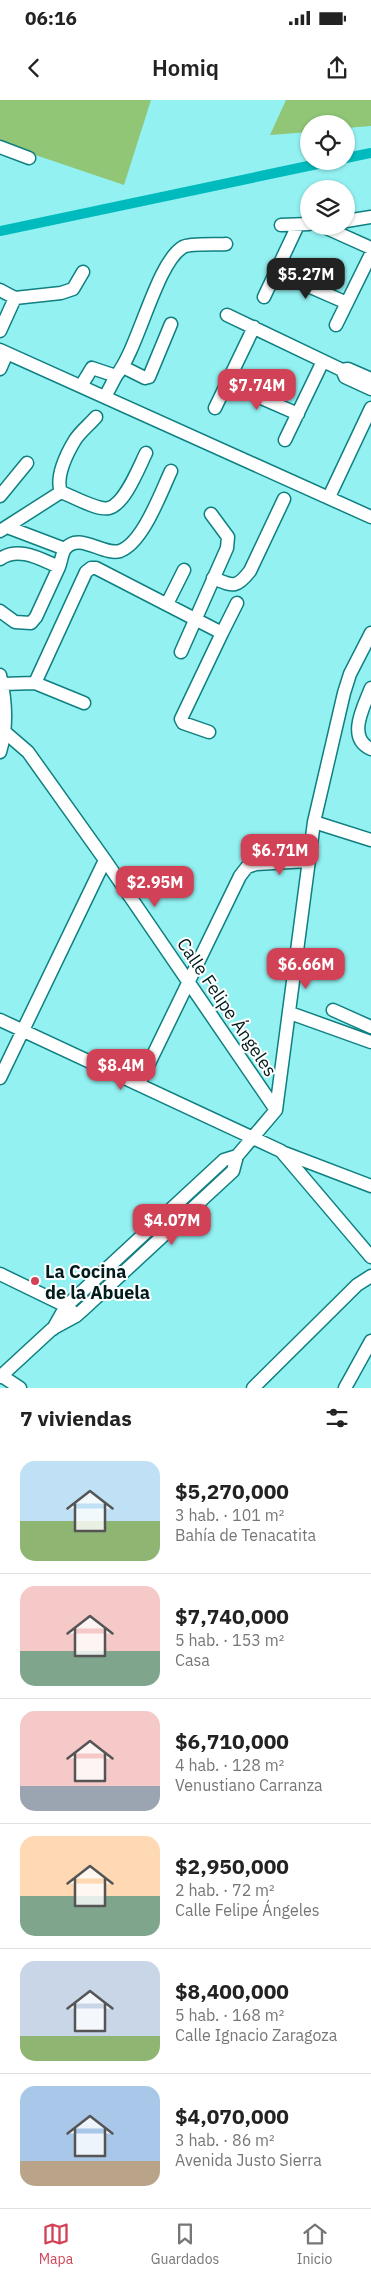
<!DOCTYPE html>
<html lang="es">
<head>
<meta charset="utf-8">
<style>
  body { margin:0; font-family:"IBM Plex Sans",sans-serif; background:#f6f6f6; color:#222; height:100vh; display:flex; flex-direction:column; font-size:19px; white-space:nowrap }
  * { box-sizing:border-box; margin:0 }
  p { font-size:16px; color:#767676 }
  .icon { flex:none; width:28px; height:28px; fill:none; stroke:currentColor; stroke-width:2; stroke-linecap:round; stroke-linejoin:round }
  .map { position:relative; height:1288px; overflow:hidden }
  .panel { display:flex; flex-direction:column; background:#fff; flex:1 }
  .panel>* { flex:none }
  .buttons { position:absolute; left:300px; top:15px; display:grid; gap:10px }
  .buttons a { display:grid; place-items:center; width:55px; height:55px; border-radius:50%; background:#fff; box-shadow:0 1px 4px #0004; font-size:25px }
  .price { position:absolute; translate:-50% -42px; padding:0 11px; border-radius:10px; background:#d24257; color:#fff; font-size:16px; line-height:32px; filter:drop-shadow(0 1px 2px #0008) }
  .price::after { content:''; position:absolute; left:50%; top:30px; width:15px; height:11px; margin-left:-8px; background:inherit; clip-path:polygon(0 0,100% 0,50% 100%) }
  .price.current { background:#222; color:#fff }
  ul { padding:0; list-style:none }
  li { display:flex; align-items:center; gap:15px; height:125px; padding:0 20px }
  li+li { border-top:1px solid #e0e0e0 }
  li span { display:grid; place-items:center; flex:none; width:140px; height:100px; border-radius:15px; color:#555 }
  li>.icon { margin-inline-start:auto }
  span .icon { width:60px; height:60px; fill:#fffc; stroke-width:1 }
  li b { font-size:21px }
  h2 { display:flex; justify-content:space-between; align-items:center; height:60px; padding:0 20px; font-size:21px }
  .status { display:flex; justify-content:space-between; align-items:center; height:35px; padding:0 25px; background:#fff; direction:ltr }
  .status svg { height:14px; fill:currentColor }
  header { display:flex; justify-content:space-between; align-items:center; height:65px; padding:0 20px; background:#fff; font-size:22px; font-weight:600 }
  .tabs { display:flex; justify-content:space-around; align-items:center; height:70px; border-top:1px solid #e0e0e0; background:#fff; font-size:14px; color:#767676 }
  .tabs a { display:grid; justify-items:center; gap:2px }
  .tabs .current { color:#d24257 }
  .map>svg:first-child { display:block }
</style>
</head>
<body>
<div class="status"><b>06:16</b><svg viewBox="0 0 49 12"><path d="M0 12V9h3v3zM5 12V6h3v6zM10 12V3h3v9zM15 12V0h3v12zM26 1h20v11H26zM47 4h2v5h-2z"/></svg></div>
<header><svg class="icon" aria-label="back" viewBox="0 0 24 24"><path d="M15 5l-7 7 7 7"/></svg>Homiq<svg class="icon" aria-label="share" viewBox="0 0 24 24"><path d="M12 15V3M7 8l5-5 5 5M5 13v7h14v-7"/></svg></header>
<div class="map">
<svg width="371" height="1288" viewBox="0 0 371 1288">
  <rect width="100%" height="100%" fill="#93f1f2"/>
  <path fill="#90c676" d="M 0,0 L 151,0 L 124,85 L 0,43 Z
    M 286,0 L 371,0 L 371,26 L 346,28 L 346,24 L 309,24 L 309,32 L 270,35 Z"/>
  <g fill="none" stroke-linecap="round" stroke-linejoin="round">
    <path stroke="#00bbbd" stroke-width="10" d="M 346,58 L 371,53
      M 0,131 L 332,61"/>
    <defs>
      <path id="minor" d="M 0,47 L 29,58
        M 346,121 L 371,117
        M 281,125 L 309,124
        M 322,126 L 371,148
        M 276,172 L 347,203
        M 0,190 L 15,198 L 0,231
        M 264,197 L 298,125
        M 15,198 L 61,193 L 73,189 L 83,172
        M 227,215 L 342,270 L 348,269 L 371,279
        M 336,225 L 371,154
        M 0,250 L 371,417
        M 123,267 L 145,278 L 149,277 L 171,224
        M 0,269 L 7,253
        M 343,272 L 345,277 L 371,289
        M 227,283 L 298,314
        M 81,286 L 92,268 L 116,276 C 139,248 156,163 183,147 C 191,143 216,145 226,144
        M 105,297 L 116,276
        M 215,308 L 254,227
        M 96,317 C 89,325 80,332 75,340 C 67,353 55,377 61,392 C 72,396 98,411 109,408 C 125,404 139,367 146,353
        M 285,340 L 323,261
        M 0,396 L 27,363
        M 329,397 L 371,308
        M 7,427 L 65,449
        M 0,431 L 61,392
        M 0,459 C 19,446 40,459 59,467 C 61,462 62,453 65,449 C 79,431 103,456 120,451 C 143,443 161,392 171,371
        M 213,478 C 233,486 236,489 250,471 L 284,399
        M 167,504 L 184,470
        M 0,511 L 15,522 L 31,523 L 36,517 L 59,467
        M 222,533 L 237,503
        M 181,552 L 227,448 L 228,437 L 211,414
        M 0,575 C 6,601 8,626 0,652
        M 35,583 L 84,603
        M 2,584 L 35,583 L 86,472 L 91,468 L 96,468 L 222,533 L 181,619 L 183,623 L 209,632
        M 371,588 C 364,606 346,638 371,649
        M 6,633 L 28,652 L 105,760 L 276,1010
        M 314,722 L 371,740
        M 333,910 L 371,927
        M 290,913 L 371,942
        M 0,920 L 281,1051 L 371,1157
        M 0,978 L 105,760
        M 139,984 L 240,776 L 247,767 L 256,764 L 308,761
        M 282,1052 L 371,1086
        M 0,1174 L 66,1206 L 73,1212
        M 53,1229 L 66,1206 L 76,1197 L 224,1060 L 237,1056
        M 2,1276 L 20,1288
        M 0,1277 L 52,1229 L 76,1216 L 85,1208 L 233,1071 L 237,1056 L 276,1010 L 314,722 L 344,593 L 350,574 L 371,533
        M 253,1288 L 357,1185 L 371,1176
        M 345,1288 L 371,1241"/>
    </defs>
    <use href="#minor" stroke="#0f7f80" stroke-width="15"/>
    <use href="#minor" stroke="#fff" stroke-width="12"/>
  </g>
  <circle fill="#d24257" stroke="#fff" stroke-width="2" cx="35" cy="1181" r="5"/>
  <g text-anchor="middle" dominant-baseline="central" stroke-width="4" stroke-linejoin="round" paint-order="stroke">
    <g font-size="18" fill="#001c1d" stroke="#fff">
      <text transform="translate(227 907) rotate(56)">Calle Felipe Ángeles</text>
    </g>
    <g font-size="18" font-weight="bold" fill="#001c1d" stroke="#fff" text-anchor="start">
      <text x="45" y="1171">La Cocina<tspan x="45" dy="21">de la Abuela</tspan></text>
    </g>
  </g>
</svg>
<div class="buttons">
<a><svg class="icon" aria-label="locate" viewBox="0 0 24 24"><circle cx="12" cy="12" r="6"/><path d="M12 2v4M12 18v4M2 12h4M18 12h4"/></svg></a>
<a><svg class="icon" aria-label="layers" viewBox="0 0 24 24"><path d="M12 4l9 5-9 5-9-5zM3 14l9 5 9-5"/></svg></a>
</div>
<b class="price current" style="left:306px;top:200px">$5.27M</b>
<b class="price" style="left:257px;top:311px">$7.74M</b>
<b class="price" style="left:280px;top:776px">$6.71M</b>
<b class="price" style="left:155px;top:808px">$2.95M</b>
<b class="price" style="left:306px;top:890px">$6.66M</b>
<b class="price" style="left:121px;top:991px">$8.4M</b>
<b class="price" style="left:172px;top:1146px">$4.07M</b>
</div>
<section class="panel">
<h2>7 viviendas<svg class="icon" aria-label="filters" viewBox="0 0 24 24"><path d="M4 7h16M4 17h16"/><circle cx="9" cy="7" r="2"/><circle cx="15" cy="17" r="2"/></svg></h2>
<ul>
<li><span style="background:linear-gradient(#bfe0f5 60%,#8fb573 0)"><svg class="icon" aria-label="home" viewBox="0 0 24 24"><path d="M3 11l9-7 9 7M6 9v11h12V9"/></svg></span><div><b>$5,270,000</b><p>3 hab. · 101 m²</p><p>Bahía de Tenacatita</p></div></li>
<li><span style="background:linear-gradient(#f6c9c9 65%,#7fa58c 0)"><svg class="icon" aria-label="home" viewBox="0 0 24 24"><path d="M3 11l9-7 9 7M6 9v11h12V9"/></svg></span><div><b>$7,740,000</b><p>5 hab. · 153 m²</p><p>Casa</p></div></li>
<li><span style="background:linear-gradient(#f6c9c9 75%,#9aa5b1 0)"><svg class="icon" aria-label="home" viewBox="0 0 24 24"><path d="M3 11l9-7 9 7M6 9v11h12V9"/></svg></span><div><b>$6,710,000</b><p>4 hab. · 128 m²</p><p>Venustiano Carranza</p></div></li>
<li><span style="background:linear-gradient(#ffd9b3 60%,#7fa58c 0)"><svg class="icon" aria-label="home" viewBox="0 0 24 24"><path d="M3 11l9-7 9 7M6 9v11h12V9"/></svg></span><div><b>$2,950,000</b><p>2 hab. · 72 m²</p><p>Calle Felipe Ángeles</p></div></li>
<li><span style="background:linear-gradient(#c9d6e8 75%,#8fb573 0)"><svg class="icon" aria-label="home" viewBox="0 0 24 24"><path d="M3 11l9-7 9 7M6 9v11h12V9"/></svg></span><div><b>$8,400,000</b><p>5 hab. · 168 m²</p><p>Calle Ignacio Zaragoza</p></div></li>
<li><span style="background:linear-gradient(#a9c7e8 75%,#b9a48a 0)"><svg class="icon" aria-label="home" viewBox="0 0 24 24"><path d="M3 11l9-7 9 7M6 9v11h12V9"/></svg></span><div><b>$4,070,000</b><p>3 hab. · 86 m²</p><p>Avenida Justo Sierra</p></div></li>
</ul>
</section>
<nav class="tabs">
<a class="current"><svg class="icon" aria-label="map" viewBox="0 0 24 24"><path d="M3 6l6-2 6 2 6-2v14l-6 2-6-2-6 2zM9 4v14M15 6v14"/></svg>Mapa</a>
<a><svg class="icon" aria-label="saved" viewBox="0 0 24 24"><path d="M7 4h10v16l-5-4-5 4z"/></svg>Guardados</a>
<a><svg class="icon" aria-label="home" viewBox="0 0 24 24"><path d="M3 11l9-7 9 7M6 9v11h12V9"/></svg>Inicio</a>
</nav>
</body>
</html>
